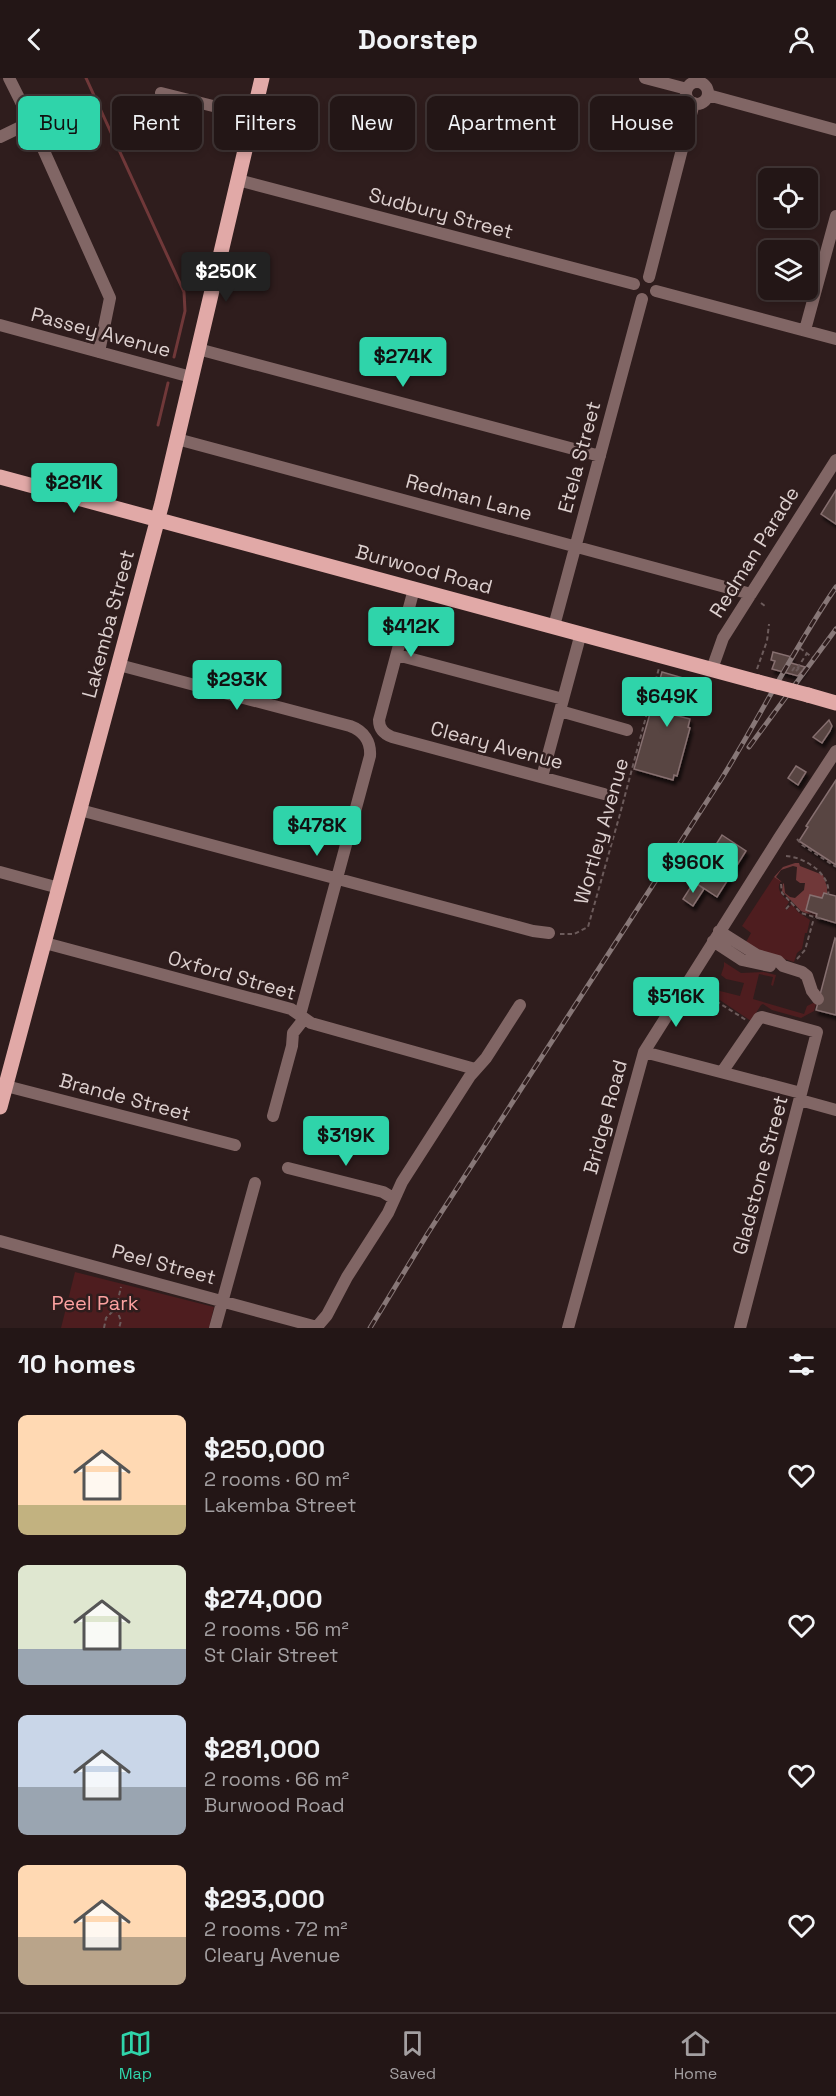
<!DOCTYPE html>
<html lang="en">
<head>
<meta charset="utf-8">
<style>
  body { margin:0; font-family:"Space Grotesk",sans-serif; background:#2f2323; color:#f1f3f6; height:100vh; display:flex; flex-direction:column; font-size:22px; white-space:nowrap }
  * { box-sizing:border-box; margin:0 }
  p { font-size:20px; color:#a39fa1 }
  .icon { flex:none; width:33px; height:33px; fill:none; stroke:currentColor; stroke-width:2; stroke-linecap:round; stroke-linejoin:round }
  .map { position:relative; height:1250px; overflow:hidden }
  .sheet { display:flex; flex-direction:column; background:#231616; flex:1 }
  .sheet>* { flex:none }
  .banner { position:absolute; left:18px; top:18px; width:801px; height:54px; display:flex; gap:12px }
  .fabs { position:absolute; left:758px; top:90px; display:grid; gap:12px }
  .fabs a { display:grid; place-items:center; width:60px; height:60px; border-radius:9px; background:#231616; box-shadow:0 3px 9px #0003,0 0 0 2px #403535; font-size:30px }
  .price { position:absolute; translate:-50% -51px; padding:0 14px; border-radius:6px; background:#2fd4aa; color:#111; font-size:20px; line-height:39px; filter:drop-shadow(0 2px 3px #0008) }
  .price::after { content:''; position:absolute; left:50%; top:36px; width:18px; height:14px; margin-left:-9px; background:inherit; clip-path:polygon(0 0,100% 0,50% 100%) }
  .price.current { background:#222; color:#fff }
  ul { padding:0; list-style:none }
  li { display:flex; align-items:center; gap:18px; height:150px; padding:0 18px }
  li span { display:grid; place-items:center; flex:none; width:168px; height:120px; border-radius:9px; color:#555 }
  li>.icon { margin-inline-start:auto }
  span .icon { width:72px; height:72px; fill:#fffc; stroke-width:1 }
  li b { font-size:26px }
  h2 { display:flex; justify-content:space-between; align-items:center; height:72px; padding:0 18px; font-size:26px }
  .pill { padding:0 21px; border-radius:9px; background:#231616; box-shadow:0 3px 9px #0003,0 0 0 2px #403535; font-size:21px; line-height:54px }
  .pill.current { background:#2fd4aa; color:#111 }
  header { display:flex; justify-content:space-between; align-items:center; height:78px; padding:0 18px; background:#231616; font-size:27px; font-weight:700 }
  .tab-bar { display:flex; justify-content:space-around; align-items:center; height:84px; border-top:2px solid #403535; background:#231616; font-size:16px; color:#a39fa1 }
  .tab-bar a { display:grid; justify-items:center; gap:3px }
  .tab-bar .current { color:#2fd4aa }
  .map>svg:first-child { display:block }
</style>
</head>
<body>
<header><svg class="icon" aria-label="back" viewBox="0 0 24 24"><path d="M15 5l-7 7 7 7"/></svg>Doorstep<svg class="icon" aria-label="person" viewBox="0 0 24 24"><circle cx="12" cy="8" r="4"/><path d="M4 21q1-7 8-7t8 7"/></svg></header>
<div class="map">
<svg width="836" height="1250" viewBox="0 0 836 1250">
  <defs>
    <filter id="shadow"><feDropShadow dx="2.5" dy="4.5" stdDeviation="1.5" flood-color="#0009"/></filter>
  </defs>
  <rect width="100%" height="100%" fill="#2f1d1d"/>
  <path fill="#4e1d1f" d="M 774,799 L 781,803 C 775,812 783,818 789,824 L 785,830 L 787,832 L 792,826 L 798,834 L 810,842 L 807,855 L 805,855 L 802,871 L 797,875 L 794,884 L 759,873 L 746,864 L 751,855 L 742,848 Z
    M 724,884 L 741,895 L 764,894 L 776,897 L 773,908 L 771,907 L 773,899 L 759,896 L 753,921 L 804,936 L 807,928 L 813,925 L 816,926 L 814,933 L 801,940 L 772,932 L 763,926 L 761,927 L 751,943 L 702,910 L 707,904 L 720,913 L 740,918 L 744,905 L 726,901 L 721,897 L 724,888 Z
    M 75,1194 L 214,1229 L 209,1250 L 61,1250 Z"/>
  <path fill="#703839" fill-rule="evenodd" d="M 795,785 L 799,785 L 800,788 L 823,797 L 827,809 L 827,816 L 824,815 L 822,820 L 810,817 L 806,832 L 817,836 L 816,839 L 801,833 L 782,813 L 783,805 L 774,799 L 783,789 ZM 793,788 L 797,789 L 796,802 L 800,805 L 805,805 L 804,812 L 795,820 L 790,819 L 785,815 L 784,806 L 776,799 L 781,792 Z"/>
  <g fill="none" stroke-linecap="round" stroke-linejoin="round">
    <path stroke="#703839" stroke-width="3" d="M 86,0 L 184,214 L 185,233 L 174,279
      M 158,347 L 168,305"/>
  </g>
  <path fill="#584443" stroke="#866f6f" stroke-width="1.5" filter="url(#shadow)" d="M 836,412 L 836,446 L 821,436 Z
    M 773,574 L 792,579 L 791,585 L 805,589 L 798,598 L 772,591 L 775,583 L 771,582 Z
    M 662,594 L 704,606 L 702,614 L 692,611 L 685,636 L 667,631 L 666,635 L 690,641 L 688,649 L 690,650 L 677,698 L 674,697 L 673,702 L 634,691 Z
    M 829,642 L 832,648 L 830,653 L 822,665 L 813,659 Z
    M 796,688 L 806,694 L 798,707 L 788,700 Z
    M 836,702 L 836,787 L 799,763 L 808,749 L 806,748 Z
    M 722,757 L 746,773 L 717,819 L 693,803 Z
    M 694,804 L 704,811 L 693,828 L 683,821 Z
    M 824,815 L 836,818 L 836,845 L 816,839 L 817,836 L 806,832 L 810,817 L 822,820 Z
    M 835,860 L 836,861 L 836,937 L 816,932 Z"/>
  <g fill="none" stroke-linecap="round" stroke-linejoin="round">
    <path stroke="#6c5b5b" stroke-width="2" stroke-dasharray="4.5 3" stroke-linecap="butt" d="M 761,525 L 765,528
      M 800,570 L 813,580
      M 757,591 L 767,563 L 769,546
      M 792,593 L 794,590 L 797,591 L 807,575
      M 796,593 L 799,590 L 803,593
      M 797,761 L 802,767 L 836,789
      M 786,778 C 804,779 832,796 828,817
      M 781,806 L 782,815 L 801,835 L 821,841
      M 786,831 L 792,824
      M 560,856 L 574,856 L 588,849 L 620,736 L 659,590
      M 797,881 L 805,872 L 814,840
      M 697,911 L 746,942
      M 116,1230 L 121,1243 L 119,1250
      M 104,1250 L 106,1240 L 116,1230 L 121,1209"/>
    <path stroke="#816665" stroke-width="12" d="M 9,0 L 31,44 L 110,220 L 99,274
      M 645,0 L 687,11
      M686 15a11 11 0 1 1 22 0a11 11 0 1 1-22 0Z
      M 161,15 L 253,38
      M 708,17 L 836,52
      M 0,59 L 31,44
      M 238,102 L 634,206
      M 649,199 L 694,25
      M 656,213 L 836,261
      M 0,247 L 191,299
      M 805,252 L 836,138
      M 198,271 L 600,378
      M 177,361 L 751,516
      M 414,511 L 379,642 C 379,651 384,656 392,659 L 604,716
      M 554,548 L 642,221
      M 397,577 L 563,621
      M 119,587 L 350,648 C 364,653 371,664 370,678 L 300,937
      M 712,591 L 723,560 L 836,382
      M 560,633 L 627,652
      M 542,699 L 581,555
      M 80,732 L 533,853 L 549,855
      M 0,794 L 59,810
      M 719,853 L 757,877 L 778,883 L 783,888 L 802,894 L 807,898 L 812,913 L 818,921
      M 713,863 L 742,882 L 770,888
      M 45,865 L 291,931 L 311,945 L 475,991
      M 644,974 L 801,1015
      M 722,994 L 759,940 L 762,939 L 817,954 L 740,1250
      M 6,1008 L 235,1067
      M 800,1022 L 836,1032
      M 273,1038 L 292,968 L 293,955 L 304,941
      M 288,1090 L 383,1114 L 393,1120
      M 0,1163 L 317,1249
      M 215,1250 L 255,1105
      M 316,1250 L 327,1237 L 347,1199 L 388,1135 L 402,1104 L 470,998 L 486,980 L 520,927
      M 568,1250 L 644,974 L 779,760 L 836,673"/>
    <path stroke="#e1a9a7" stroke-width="15" d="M 0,399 L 758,604
      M 808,617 L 836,625
      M 0,1029 L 162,425 L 262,0"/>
    <defs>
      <path id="rail" d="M 749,669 L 836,551
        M 370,1250 L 428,1155 L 722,700 C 761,637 794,570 836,509"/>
    </defs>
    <use href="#rail" stroke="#877777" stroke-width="5"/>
    <use href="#rail" stroke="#2f1d1d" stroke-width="3" stroke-dasharray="9" stroke-linecap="butt"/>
    <path stroke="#e1a9a7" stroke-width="15" d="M 758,604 L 808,617"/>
  </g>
  <g text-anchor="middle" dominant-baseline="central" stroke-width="5" stroke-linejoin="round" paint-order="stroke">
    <g font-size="20" fill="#ddd0cf" stroke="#2f1d1d">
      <text transform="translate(441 135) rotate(15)">Sudbury Street</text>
      <text transform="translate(101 254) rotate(15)">Passey Avenue</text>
      <text transform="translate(579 379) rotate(-75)">Etela Street</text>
      <text transform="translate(469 419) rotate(15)">Redman Lane</text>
      <text transform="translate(754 474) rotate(-58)">Redman Parade</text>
      <text transform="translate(424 491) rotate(15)">Burwood Road</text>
      <text transform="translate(108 546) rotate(-75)">Lakemba Street</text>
      <text transform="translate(497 667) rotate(15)">Cleary Avenue</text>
      <text transform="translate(601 753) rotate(-74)">Wortley Avenue</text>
      <text transform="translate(232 897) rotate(16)">Oxford Street</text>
      <text transform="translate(125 1019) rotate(15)">Brande Street</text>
      <text transform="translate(605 1039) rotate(-75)">Bridge Road</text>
      <text transform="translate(760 1097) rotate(-75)">Gladstone Street</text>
      <text transform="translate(164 1186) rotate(15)">Peel Street</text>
    </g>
    <g font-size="20" fill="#fca1a0" stroke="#2f1d1d">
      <text x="95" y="1225">Peel Park</text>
    </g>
  </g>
</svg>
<div class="fabs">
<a><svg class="icon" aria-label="locate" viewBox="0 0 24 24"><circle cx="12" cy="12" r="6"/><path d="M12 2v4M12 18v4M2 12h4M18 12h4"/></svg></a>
<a><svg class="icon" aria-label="layers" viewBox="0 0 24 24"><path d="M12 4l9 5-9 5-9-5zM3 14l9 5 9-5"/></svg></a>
</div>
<b class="price current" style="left:226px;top:225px">$250K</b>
<b class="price" style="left:403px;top:310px">$274K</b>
<b class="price" style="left:74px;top:436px">$281K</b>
<b class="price" style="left:411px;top:580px">$412K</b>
<b class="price" style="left:237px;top:633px">$293K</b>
<b class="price" style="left:667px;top:650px">$649K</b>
<b class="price" style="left:317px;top:779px">$478K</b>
<b class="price" style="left:693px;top:816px">$960K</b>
<b class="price" style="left:676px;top:950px">$516K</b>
<b class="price" style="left:346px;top:1089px">$319K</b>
<div class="banner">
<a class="pill current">Buy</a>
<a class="pill">Rent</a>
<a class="pill">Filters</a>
<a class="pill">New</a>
<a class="pill">Apartment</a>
<a class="pill">House</a>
</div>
</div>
<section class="sheet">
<h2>10 homes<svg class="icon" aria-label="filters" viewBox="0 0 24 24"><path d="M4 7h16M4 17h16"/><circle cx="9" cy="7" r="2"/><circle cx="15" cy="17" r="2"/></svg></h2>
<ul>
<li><span style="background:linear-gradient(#ffd9b3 75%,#c2b280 0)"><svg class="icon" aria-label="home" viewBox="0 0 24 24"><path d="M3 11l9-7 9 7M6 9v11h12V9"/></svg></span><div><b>$250,000</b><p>2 rooms · 60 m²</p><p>Lakemba Street</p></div><svg class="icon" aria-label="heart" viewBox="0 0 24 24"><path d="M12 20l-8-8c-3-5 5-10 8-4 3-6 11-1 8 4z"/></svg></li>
<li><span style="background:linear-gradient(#dfe7d0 70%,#9aa5b1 0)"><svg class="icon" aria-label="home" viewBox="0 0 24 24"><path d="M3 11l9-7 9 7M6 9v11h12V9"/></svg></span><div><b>$274,000</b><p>2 rooms · 56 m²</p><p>St Clair Street</p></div><svg class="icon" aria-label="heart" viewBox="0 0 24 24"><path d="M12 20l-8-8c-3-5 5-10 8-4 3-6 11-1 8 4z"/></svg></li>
<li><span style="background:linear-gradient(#c9d6e8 60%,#9aa5b1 0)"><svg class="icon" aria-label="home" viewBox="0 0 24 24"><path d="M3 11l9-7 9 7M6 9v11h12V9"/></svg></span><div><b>$281,000</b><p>2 rooms · 66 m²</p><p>Burwood Road</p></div><svg class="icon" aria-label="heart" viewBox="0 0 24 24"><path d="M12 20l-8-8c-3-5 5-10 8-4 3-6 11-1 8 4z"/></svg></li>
<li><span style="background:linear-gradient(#ffd9b3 60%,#b9a48a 0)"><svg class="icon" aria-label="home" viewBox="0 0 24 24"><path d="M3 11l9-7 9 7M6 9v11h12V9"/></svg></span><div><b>$293,000</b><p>2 rooms · 72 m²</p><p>Cleary Avenue</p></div><svg class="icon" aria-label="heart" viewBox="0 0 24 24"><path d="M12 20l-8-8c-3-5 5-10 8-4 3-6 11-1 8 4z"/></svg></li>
</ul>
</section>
<nav class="tab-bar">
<a class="current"><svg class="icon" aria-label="map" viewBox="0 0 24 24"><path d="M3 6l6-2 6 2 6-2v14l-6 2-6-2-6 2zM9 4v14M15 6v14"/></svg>Map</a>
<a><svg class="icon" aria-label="saved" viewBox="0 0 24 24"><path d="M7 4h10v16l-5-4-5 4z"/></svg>Saved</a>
<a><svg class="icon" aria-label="home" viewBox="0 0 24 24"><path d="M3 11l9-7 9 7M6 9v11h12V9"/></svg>Home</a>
</nav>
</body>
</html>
